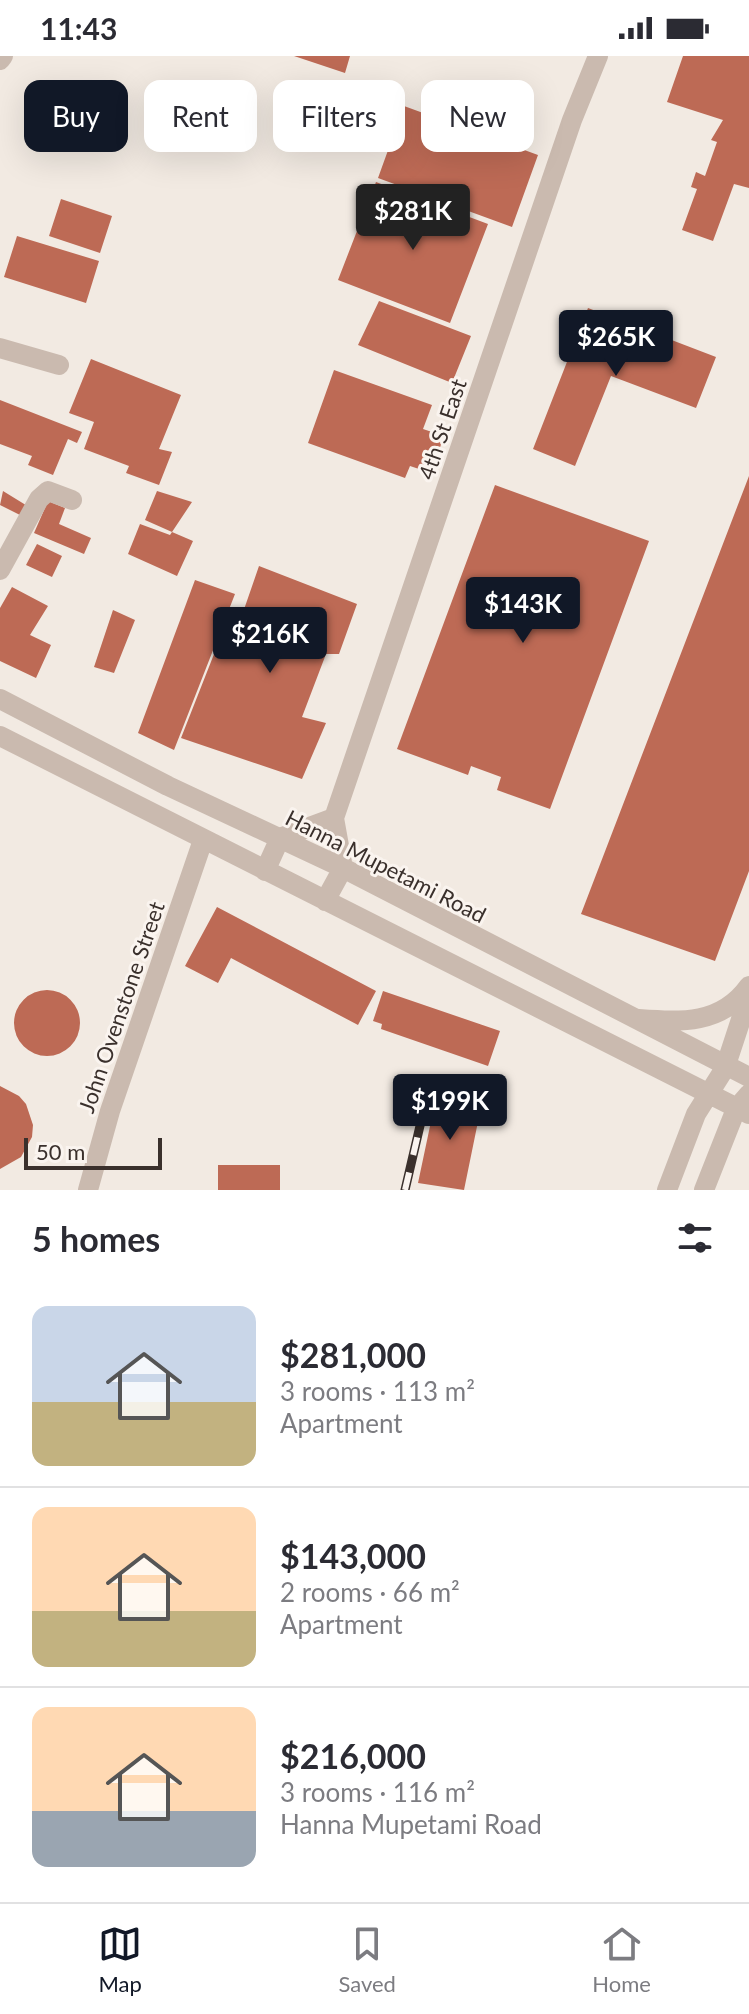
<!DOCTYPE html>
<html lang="en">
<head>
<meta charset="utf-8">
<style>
  body { margin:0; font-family:Lato,sans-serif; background:#f7f7f7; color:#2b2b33; height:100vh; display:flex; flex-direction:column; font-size:30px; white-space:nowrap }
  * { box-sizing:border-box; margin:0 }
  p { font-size:26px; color:#7c7c81 }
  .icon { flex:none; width:44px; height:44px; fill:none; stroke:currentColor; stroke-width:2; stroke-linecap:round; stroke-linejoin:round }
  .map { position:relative; height:1134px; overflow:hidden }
  .details { display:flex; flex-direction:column; background:#fff; flex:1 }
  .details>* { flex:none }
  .banner { position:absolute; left:24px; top:24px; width:702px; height:72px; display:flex; gap:16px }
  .scale { position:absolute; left:24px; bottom:20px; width:138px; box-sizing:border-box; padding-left:8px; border:4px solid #3a302c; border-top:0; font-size:22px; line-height:28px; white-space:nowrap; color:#3a302c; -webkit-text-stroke:6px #faf4ef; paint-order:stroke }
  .price { position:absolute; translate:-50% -68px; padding:0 18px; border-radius:8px; background:#111827; color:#fff; font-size:26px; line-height:52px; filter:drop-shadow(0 2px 4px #0008) }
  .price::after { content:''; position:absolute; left:50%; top:48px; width:24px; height:18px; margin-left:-12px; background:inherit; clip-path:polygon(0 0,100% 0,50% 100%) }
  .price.active { background:#222; color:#fff }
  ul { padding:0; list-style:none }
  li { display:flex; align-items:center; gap:24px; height:200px; padding:0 32px }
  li+li { border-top:2px solid #e1e1e2 }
  li span { display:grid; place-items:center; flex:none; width:224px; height:160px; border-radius:16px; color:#555 }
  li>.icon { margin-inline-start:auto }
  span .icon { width:96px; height:96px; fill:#fffc; stroke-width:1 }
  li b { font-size:34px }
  h2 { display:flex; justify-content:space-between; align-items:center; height:96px; padding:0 32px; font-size:34px }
  .pill { padding:0 28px; border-radius:16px; background:#fff; box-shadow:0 8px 32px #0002; font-size:28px; line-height:72px }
  .pill.active { background:#111827; color:#fff }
  .status { display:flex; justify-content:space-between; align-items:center; height:56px; padding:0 40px; background:#fff; direction:ltr }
  .status svg { height:22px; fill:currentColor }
  .tabs { display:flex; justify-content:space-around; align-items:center; height:112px; border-top:2px solid #e1e1e2; background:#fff; font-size:22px; color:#7c7c81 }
  .tabs a { display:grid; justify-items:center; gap:4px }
  .tabs .active { color:#111827 }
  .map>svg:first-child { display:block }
</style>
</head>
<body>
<div class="status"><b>11:43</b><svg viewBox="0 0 49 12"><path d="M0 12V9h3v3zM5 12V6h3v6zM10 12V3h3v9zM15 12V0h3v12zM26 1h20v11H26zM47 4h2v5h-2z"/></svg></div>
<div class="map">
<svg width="749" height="1134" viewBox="0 0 749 1134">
  <rect width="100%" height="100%" fill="#f2eae2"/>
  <path fill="#bd6a55" d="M 294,0 L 350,0 L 345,17 Z
    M 683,0 L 749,0 L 749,132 L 734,128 L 713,185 L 682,174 L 697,133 L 691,131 L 696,116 L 705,120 L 717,86 L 711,84 L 723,64 L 667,46 Z
    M 404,50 L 538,99 L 512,171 L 378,122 Z
    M 376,126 L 488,168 L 450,267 L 338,224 Z
    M 61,143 L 112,160 L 100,197 L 49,180 Z
    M 17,180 L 99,205 L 86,247 L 4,221 Z
    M 379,245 L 471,280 L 452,327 L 358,289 Z
    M 588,252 L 716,301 L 696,352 L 611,320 L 575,410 L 533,393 Z
    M 91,303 L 181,339 L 159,393 L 172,396 L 159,429 L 126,417 L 129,410 L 84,393 L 94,366 L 69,357 Z
    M 334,314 L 432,349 L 423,373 L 444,380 L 431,417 L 410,410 L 405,422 L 308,387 Z
    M 0,344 L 82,376 L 77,387 L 68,383 L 53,419 L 28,409 L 32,400 L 0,388 Z
    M 749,420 L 749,815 L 715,905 L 581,858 Z
    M 495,429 L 649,485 L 550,753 L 497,734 L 501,721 L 471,710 L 468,719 L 397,693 Z
    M 3,435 L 29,451 L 22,460 L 0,449 Z
    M 157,435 L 192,446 L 172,476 L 193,485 L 177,520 L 128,498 L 140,468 L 170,479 L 172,476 L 145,464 Z
    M 48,445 L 65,452 L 59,468 L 91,482 L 84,498 L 34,477 Z
    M 37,488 L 62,500 L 52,521 L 26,509 Z
    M 259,510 L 357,548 L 339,598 L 326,598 L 302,661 L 326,667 L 302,723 L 181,682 L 229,560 L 240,565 Z
    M 195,524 L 235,538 L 174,694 L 138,677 Z
    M 12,531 L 48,550 L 30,579 L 51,589 L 36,622 L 0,605 L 0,552 Z
    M 113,554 L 135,564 L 114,617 L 94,611 Z
    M 217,851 L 376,935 L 358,969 L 231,902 L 218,927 L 185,910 Z
    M14 967a33 33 0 1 1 66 0a33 33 0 1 1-66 0Z
    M 383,935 L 500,975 L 488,1010 L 381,973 L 382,968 L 373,965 Z
    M 0,1030 L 19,1040 L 26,1048 L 33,1069 L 32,1081 L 21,1101 L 0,1113 Z
    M 437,1037 L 482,1046 L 464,1134 L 418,1127 Z
    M 218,1109 L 280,1109 L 280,1134 L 218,1134 Z"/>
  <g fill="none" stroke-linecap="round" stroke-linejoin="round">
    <path stroke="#cabaaf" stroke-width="20" d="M 0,4 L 3,0
      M 0,292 L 59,309
      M 0,514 L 39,443 L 48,435 L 72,444
      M 0,643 L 168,730 L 343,812 L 749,1021
      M 0,680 L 749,1058
      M 265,815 L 280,782 L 334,762
      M 325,845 L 343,812 L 334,762 L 572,64 L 598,0
      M 638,963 C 681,966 721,969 749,930
      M 88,1134 L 110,1055 L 203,784
      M 667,1134 L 696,1058 L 725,1012 L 749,939
      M 704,1134 L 736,1053 L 749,1038"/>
    <defs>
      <path id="rail" d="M 405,1134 L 430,1027"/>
    </defs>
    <use href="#rail" stroke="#3a302c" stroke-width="9"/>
    <use href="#rail" stroke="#faf4ef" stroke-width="6" stroke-dasharray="18" stroke-linecap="butt"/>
  </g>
  <g text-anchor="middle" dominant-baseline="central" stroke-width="6" stroke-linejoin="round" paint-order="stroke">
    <g font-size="22" fill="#3a302c" stroke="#faf4ef">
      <text transform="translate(442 373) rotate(-71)">4th St East</text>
      <text transform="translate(386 810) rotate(27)">Hanna Mupetami Road</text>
      <text transform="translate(121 951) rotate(-71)">John Ovenstone Street</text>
    </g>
  </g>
</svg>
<div class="scale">50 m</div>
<b class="price active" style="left:413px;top:196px">$281K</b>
<b class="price" style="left:616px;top:322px">$265K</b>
<b class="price" style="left:523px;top:589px">$143K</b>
<b class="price" style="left:270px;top:619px">$216K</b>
<b class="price" style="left:450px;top:1086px">$199K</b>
<div class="banner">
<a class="pill active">Buy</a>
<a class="pill">Rent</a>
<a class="pill">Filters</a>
<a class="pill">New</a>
</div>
</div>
<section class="details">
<h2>5 homes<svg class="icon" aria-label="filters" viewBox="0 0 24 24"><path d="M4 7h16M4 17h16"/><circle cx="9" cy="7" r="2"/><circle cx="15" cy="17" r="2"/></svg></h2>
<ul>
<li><span style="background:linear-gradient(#c9d6e8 60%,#c2b280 0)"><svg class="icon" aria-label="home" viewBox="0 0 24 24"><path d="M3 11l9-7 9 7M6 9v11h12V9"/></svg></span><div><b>$281,000</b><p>3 rooms · 113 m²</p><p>Apartment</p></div></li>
<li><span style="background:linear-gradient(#ffd9b3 65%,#c2b280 0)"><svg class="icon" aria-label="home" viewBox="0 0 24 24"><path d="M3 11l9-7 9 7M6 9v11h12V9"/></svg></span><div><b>$143,000</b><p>2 rooms · 66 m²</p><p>Apartment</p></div></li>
<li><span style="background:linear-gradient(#ffd9b3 65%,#9aa5b1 0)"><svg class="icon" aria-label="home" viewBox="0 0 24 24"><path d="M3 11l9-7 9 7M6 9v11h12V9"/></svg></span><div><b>$216,000</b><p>3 rooms · 116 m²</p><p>Hanna Mupetami Road</p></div></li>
</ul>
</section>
<nav class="tabs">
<a class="active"><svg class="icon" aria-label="map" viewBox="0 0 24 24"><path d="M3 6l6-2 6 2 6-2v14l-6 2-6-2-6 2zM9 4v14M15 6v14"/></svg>Map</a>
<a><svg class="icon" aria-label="saved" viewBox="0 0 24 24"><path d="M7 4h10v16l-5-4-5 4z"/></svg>Saved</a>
<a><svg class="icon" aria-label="home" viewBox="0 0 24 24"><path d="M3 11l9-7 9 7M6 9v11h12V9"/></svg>Home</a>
</nav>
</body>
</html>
